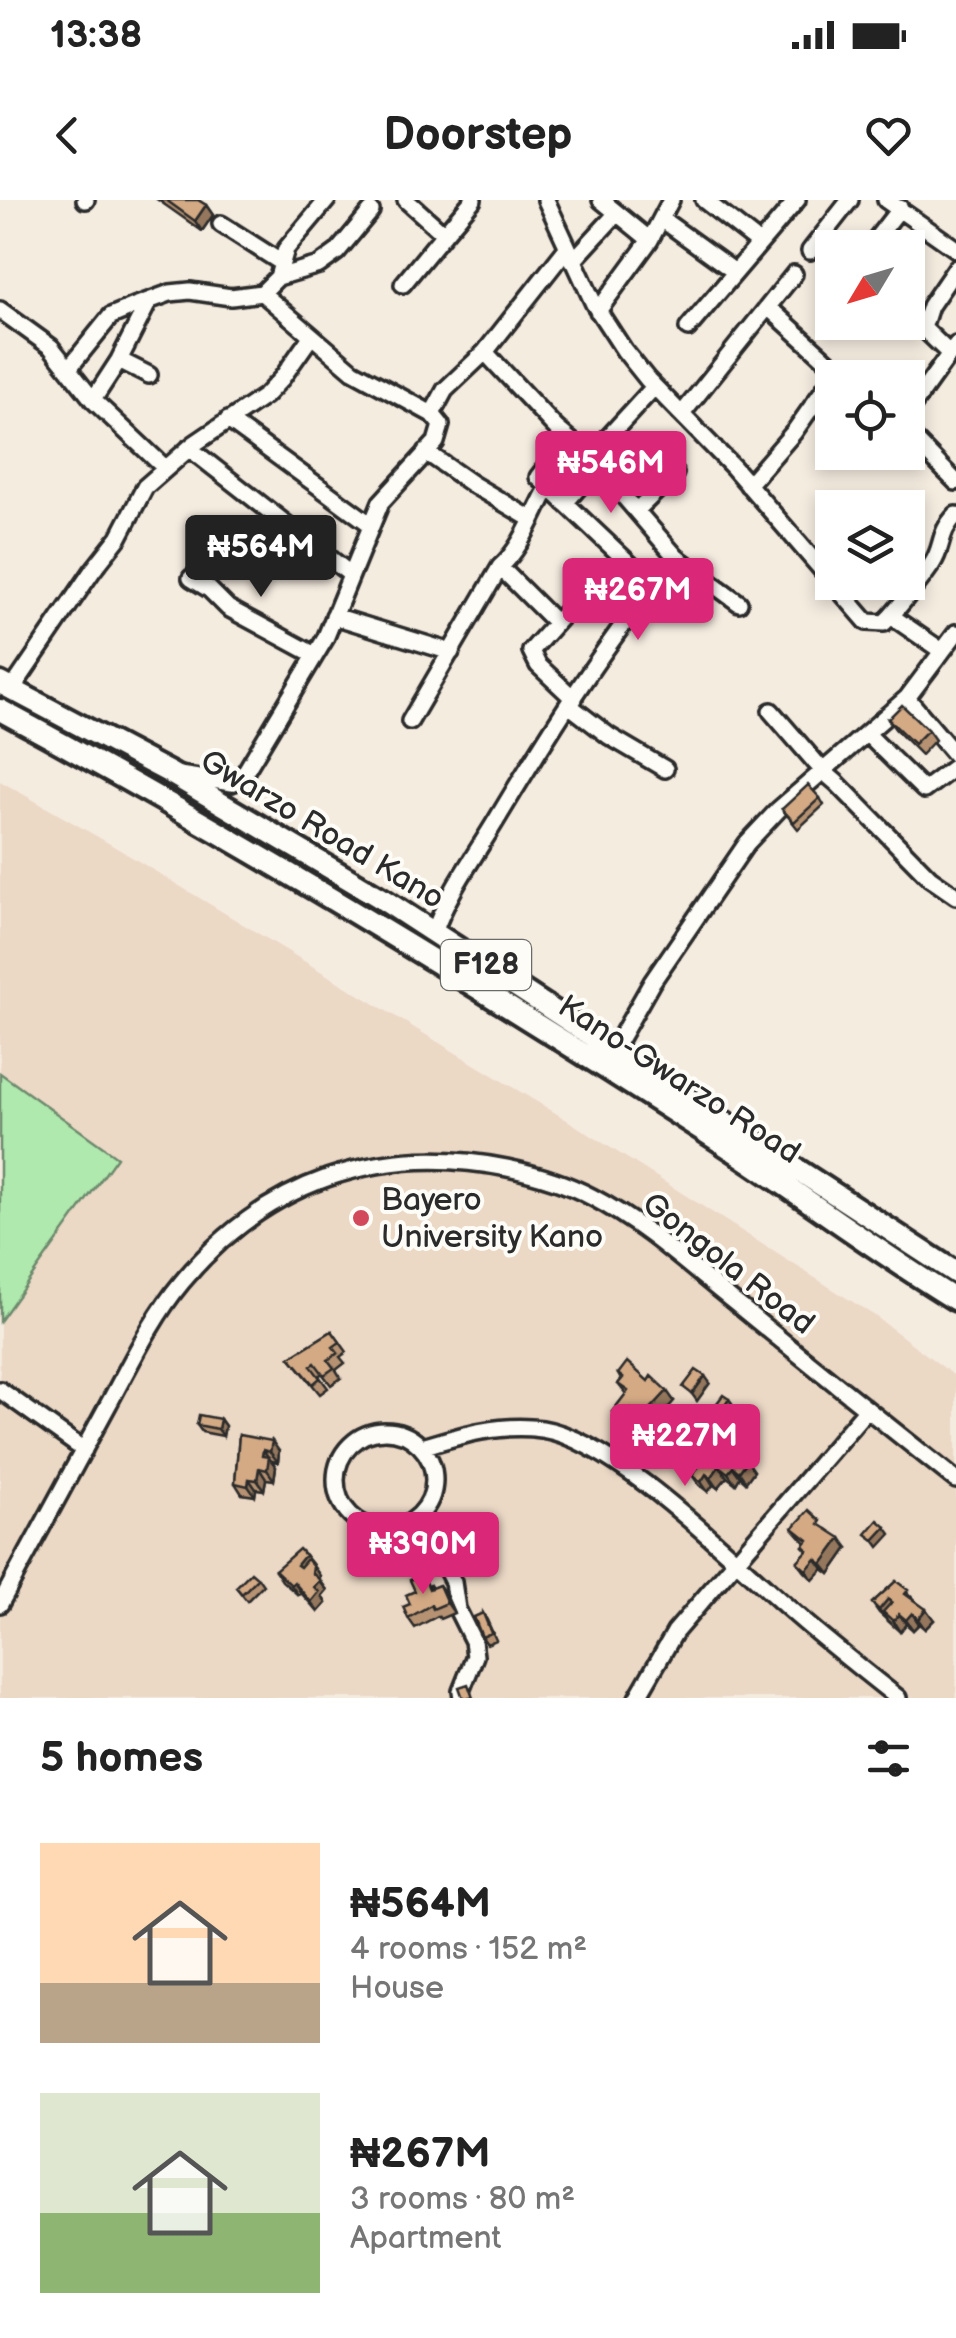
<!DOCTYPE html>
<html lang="en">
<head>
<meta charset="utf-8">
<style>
  body { margin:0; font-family:"Balsamiq Sans",sans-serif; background:#f6f6f6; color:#222; height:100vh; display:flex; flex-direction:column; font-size:38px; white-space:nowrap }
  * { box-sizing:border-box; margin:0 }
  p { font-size:32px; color:#767676 }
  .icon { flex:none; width:55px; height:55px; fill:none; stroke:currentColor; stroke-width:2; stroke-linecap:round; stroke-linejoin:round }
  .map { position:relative; height:1498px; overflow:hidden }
  .drawer { display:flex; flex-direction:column; background:#fff; flex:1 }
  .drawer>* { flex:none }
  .needle { width:65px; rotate:232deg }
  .fabs { position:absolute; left:815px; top:30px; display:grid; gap:20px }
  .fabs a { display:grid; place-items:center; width:110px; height:110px; border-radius:0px; background:#fff; box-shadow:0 5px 15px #0003; font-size:50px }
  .price { position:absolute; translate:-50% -85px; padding:0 22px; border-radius:10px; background:#db2777; color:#fff; font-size:32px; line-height:65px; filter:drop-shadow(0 2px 5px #0008) }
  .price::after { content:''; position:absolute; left:50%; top:60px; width:30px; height:22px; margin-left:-15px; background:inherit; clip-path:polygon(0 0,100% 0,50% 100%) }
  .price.active { background:#222; color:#fff }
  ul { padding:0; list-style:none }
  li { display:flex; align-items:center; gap:30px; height:250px; padding:0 40px }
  li span { display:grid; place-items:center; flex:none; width:280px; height:200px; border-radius:0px; color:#555 }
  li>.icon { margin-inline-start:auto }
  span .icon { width:120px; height:120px; fill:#fffc; stroke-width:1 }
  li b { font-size:42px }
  h2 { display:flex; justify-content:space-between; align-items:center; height:120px; padding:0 40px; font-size:42px }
  .status { display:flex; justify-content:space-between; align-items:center; height:70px; padding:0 50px; background:#fff; direction:ltr }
  .status svg { height:28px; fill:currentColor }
  header { display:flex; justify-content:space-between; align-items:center; height:130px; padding:0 40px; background:#fff; font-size:45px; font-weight:700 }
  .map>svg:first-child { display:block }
</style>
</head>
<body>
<div class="status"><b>13:38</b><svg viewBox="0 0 49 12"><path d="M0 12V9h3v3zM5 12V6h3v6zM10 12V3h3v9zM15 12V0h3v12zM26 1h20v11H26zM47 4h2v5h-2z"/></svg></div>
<header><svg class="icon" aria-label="back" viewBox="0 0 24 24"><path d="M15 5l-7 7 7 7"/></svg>Doorstep<svg class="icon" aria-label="heart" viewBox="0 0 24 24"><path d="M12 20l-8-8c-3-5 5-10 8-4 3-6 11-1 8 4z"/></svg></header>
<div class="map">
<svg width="956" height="1498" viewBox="0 0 956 1498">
  <rect width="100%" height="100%" fill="#f5ece0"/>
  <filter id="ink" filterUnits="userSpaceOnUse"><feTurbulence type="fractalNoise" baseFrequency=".01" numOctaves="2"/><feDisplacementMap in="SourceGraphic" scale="20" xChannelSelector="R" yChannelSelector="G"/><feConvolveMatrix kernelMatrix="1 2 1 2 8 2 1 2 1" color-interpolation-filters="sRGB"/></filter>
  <g filter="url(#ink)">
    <path fill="#ebd8c5" d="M 0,581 L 105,641 L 567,920 L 875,1116 L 956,1177 L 956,1498 L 0,1498 Z"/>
    <path fill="#afe9ae" stroke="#6d8a6c" stroke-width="2.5" d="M 0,873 L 117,957 L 0,1121 Z"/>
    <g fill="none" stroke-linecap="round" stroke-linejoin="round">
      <defs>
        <path id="minor" d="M 85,0 L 86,0
          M 406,0 L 444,34 L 473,0
          M 546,0 L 594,104 L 624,150 L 648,180 L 733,267 L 867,422 L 884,423 L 891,416 L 942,451
          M 601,0 L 650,40
          M 704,0 L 759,43
          M 886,0 L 956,49
          M 663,20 L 735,72
          M 221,24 L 282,63
          M 869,48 L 900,8
          M 810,51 L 850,0
          M 573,61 L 617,13
          M 278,77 L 319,65 L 337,52 L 371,11
          M 403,84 L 444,34
          M 262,93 L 353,171 L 432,214 L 445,190 L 485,152 L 567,48
          M 768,107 L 846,178
          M 0,110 L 51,147 L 93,200 L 164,267
          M 598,111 L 650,40 L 671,0
          M 688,128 L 797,0
          M 485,152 L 557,229 L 590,257 L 676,357 L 739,403
          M 950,154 L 923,128 L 930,106 L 956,68
          M 119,160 L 149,175
          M 69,168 L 111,116 L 137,105 L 170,93 L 190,91 L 231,97 L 262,93 L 278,77 L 286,49 L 327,0
          M 93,200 L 119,160 L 148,103
          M 908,212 L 956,145
          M 682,214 L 794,74
          M 228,220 L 370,324
          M 908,233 L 956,282
          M 568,239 L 538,277 L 652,385
          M 189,248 L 350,374
          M 426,252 L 472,284 L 531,319
          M 590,257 L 654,187
          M 748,285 L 794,232 L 832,178
          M 565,303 L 598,265
          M 637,310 L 675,273 L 661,247
          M 500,367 L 555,422
          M 191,378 L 209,389 L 228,408 L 315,455
          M 334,416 L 451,452
          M 891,416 C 905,399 920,382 932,364 C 944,346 938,333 956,315
          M 12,489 L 93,370 L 119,337 L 145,287 L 194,244 L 265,196 L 282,178 L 310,138
          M 907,498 L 956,556
          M 574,499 L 538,465 L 531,451 L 587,388 L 638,404
          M 570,506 L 609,536 L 665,569
          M 771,511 L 823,571 L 838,584 L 930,678 L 956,696
          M 410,521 L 500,367 C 522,348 534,313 548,288
          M 867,534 L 924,590 L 956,566
          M 179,575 L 232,583 L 241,579 L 325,439 L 381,302 L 436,242 L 441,225 L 432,214
          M 434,733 C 448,692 475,656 497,619 C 551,529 608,438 676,357
          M 614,849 L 652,782 L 747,643 L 778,610 L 907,498 L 956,433
          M 0,1190 L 84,1250
          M336 1280a49 49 0 1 1 98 0a49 49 0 1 1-98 0Z
          M 422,1247 C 461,1235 500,1223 542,1229 C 614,1240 729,1356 786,1406 C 822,1438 860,1468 898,1498
          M 419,1316 L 453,1382 L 457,1409 L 473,1441 L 475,1456 L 461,1491 L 462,1498
          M 0,1404 C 36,1338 72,1271 108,1205 C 131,1163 152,1118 182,1082 C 265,982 379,942 507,968 C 536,974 566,983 592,997 C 646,1025 691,1068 738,1105 C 810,1164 883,1222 956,1280
          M 637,1498 L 675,1432 L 867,1209"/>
        <path id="major" d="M 0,483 L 170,573 L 379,697 L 956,1073
          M 0,510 C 243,641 478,785 710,935 C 793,988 872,1049 956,1100"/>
      </defs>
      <use href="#minor" stroke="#2b2b2b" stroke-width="22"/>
      <use href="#major" stroke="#2b2b2b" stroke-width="28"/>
      <use href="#minor" stroke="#fdfcf7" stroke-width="15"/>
      <use href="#major" stroke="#fdfcf7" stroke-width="20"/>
    </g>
    <path fill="#b69272" stroke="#2b2b2b" stroke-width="2.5" d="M 158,0 L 198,0 L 206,5 L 213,15 L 202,31 Z
      M 888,519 L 928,530 L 935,540 L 921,555 L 895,529 Z
      M 820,598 L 824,605 L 798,629 L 782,609 Z
      M 332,1131 L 347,1152 L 340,1157 L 345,1163 L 336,1170 L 341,1178 L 331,1185 L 322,1173 L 319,1176 L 328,1188 L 320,1194 L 290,1157 Z
      M 618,1174 L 648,1181 L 674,1201 L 650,1228 L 638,1218 L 630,1229 L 620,1222 L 612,1212 L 626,1194 L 618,1184 L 621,1180 Z
      M 220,1219 L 225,1226 L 223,1236 L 202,1232 L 197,1225 Z
      M 239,1235 L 279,1251 L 278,1262 L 272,1261 L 276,1267 L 274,1280 L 266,1279 L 264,1290 L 256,1289 L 255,1296 L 242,1294 L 235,1283 Z
      M 738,1251 L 737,1253 L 747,1261 L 754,1271 L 746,1282 L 740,1277 L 736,1284 L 727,1277 L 718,1288 L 713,1285 L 708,1292 L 699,1285 L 692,1275 L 698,1266 L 692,1257 Z
      M 793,1328 L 827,1329 L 848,1348 L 830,1374 L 823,1369 L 813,1380 L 805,1372 L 797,1362 L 807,1351 L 803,1346 L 806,1343 Z
      M 305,1355 L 320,1376 L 320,1380 L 327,1390 L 322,1396 L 326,1403 L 318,1412 L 301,1393 L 298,1395 L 282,1381 L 275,1370 Z
      M 258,1378 L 263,1385 L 247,1401 L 236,1387 Z
      M 896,1381 L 934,1420 L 925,1429 L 919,1424 L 913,1430 L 906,1424 L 900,1432 L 879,1413 L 872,1403 Z
      M 430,1385 L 432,1388 L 439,1385 L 446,1395 L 454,1413 L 440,1419 L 438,1416 L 415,1428 L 408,1418 L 410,1404 Z
      M 483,1413 L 487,1420 L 496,1440 L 487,1444 L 482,1437 Z"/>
    <path fill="#94775d" stroke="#2b2b2b" stroke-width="2.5" d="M 206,5 L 213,15 L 202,31 L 195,21 Z
      M 705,1176 L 710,1183 L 697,1201 L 692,1194 Z
      M 667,1191 L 674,1201 L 650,1228 L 643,1217 Z
      M 729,1199 L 732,1203 L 719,1219 L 717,1216 Z
      M 631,1208 L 638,1218 L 630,1229 L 622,1219 Z
      M 220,1219 L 225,1226 L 223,1236 L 218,1229 Z
      M 272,1241 L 279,1251 L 278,1262 L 270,1252 Z
      M 731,1241 L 738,1251 L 735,1256 L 727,1246 Z
      M 263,1250 L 276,1267 L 274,1280 L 267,1270 L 262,1256 Z
      M 747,1261 L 754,1271 L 746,1282 L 739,1272 Z
      M 719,1266 L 727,1277 L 718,1288 L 711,1278 Z
      M 733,1267 L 740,1277 L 736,1284 L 728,1273 Z
      M 259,1268 L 266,1279 L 264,1290 L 257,1280 Z
      M 706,1274 L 713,1285 L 708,1292 L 701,1282 Z
      M 249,1279 L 256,1289 L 255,1296 L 248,1286 Z
      M 886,1327 L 891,1334 L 879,1347 L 874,1340 Z
      M 841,1338 L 848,1348 L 830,1374 L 822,1364 Z
      M 305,1355 L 313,1365 L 304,1375 L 297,1365 Z
      M 816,1359 L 823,1369 L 813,1380 L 806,1370 Z
      M 313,1366 L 320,1376 L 319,1381 L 327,1390 L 322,1396 L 326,1403 L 318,1412 L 311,1402 L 314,1387 L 312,1373 Z
      M 294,1382 L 301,1393 L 298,1395 L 291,1385 Z
      M 439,1385 L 446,1395 L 454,1413 L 447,1403 Z
      M 888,1399 L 896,1409 L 883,1412 L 887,1420 L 879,1410 Z
      M 926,1409 L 934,1420 L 925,1429 L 918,1419 Z
      M 912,1413 L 919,1424 L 913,1430 L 906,1420 Z
      M 899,1414 L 906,1424 L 900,1432 L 893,1421 Z"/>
    <path fill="#d4aa85" stroke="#2b2b2b" stroke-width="2.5" d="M 166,0 L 198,0 L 206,5 L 195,21 Z
      M 902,505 L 928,530 L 914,544 L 888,519 Z
      M 808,585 L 820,598 L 794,622 L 782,609 Z
      M 332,1131 L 340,1142 L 333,1147 L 338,1153 L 328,1160 L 334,1168 L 324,1175 L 315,1163 L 311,1166 L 320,1178 L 313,1184 L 290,1157 Z
      M 627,1162 L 648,1181 L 651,1176 L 667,1191 L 643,1217 L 631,1208 L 622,1219 L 612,1212 L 628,1191 L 618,1184 L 623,1178 L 618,1174 Z
      M 696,1170 L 705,1176 L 692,1194 L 683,1187 Z
      M 723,1195 L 729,1199 L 717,1216 L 711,1211 Z
      M 199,1215 L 220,1219 L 218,1229 L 197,1225 Z
      M 710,1225 L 731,1241 L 727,1246 L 747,1261 L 739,1272 L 733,1267 L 728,1273 L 719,1266 L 711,1278 L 706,1274 L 701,1282 L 692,1275 L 701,1264 L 692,1257 Z
      M 239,1235 L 272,1241 L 270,1252 L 263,1250 L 262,1256 L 269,1257 L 267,1270 L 259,1268 L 257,1280 L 249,1279 L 248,1286 L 235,1283 Z
      M 809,1310 L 821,1321 L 819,1324 L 841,1338 L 822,1364 L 816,1359 L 806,1370 L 797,1362 L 808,1350 L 803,1346 L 808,1340 L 793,1328 Z
      M 878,1320 L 886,1327 L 874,1340 L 866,1334 Z
      M 299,1349 L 305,1355 L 297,1365 L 300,1367 L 307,1359 L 313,1366 L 312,1373 L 320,1380 L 314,1387 L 319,1392 L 311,1402 L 294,1382 L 291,1385 L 275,1370 Z
      M 251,1372 L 258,1378 L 242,1394 L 236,1387 Z
      M 423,1374 L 429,1389 L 439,1385 L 447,1403 L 433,1409 L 431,1405 L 408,1418 L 403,1407 L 410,1404 L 406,1395 L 415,1391 L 410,1380 Z
      M 896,1381 L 908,1390 L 905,1394 L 926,1409 L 918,1419 L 912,1413 L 906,1420 L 899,1414 L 893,1421 L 883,1412 L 892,1402 L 888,1399 L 879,1410 L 872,1403 Z
      M 483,1413 L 491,1433 L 482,1437 L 474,1417 Z
      M 468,1484 L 473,1498 L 463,1498 L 459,1487 Z"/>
  </g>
  <circle fill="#d1495b" stroke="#fdfcf7" stroke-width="4" cx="361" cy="1018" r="10"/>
  <g text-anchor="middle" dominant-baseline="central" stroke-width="8" stroke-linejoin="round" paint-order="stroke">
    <rect fill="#fdfcf7" stroke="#6a6a68" stroke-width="2.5" x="441" y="740" width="90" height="50" rx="8"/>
    <g font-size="30" font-weight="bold" fill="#2b2b2b">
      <text x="486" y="765">F128</text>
    </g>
    <g font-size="32" fill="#2b2b2b" stroke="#fdfcf7">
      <text transform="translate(322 630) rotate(31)">Gwarzo Road Kano</text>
      <text transform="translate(679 880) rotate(33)">Kano-Gwarzo Road</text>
      <text transform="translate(728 1064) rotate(38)">Gongola Road</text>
    </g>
    <g font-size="32" fill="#2b2b2b" stroke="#fdfcf7" text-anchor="start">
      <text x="381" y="1000">Bayero<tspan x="381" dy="37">University Kano</tspan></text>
    </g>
  </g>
</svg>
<div class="fabs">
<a><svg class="needle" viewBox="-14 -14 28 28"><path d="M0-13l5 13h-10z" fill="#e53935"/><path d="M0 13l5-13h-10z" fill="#767676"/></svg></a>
<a><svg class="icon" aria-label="locate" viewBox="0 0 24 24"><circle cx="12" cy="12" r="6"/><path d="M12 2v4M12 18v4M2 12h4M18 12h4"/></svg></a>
<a><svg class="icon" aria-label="layers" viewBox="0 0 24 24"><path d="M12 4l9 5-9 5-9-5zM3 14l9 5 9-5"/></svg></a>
</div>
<b class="price" style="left:611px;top:316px">₦546M</b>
<b class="price active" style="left:261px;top:400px">₦564M</b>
<b class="price" style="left:638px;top:443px">₦267M</b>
<b class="price" style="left:685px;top:1289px">₦227M</b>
<b class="price" style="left:423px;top:1397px">₦390M</b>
</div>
<section class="drawer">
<h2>5 homes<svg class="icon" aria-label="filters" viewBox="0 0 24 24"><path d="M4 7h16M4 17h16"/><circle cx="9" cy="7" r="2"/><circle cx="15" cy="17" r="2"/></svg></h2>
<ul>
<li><span style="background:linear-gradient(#ffd9b3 70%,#b9a48a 0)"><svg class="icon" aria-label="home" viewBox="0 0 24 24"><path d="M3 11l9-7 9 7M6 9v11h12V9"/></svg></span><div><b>₦564M</b><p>4 rooms · 152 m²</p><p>House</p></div></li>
<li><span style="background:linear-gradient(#dfe7d0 60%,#8fb573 0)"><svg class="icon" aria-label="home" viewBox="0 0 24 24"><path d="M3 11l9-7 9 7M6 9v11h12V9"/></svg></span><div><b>₦267M</b><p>3 rooms · 80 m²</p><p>Apartment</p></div></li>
</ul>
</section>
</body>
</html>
